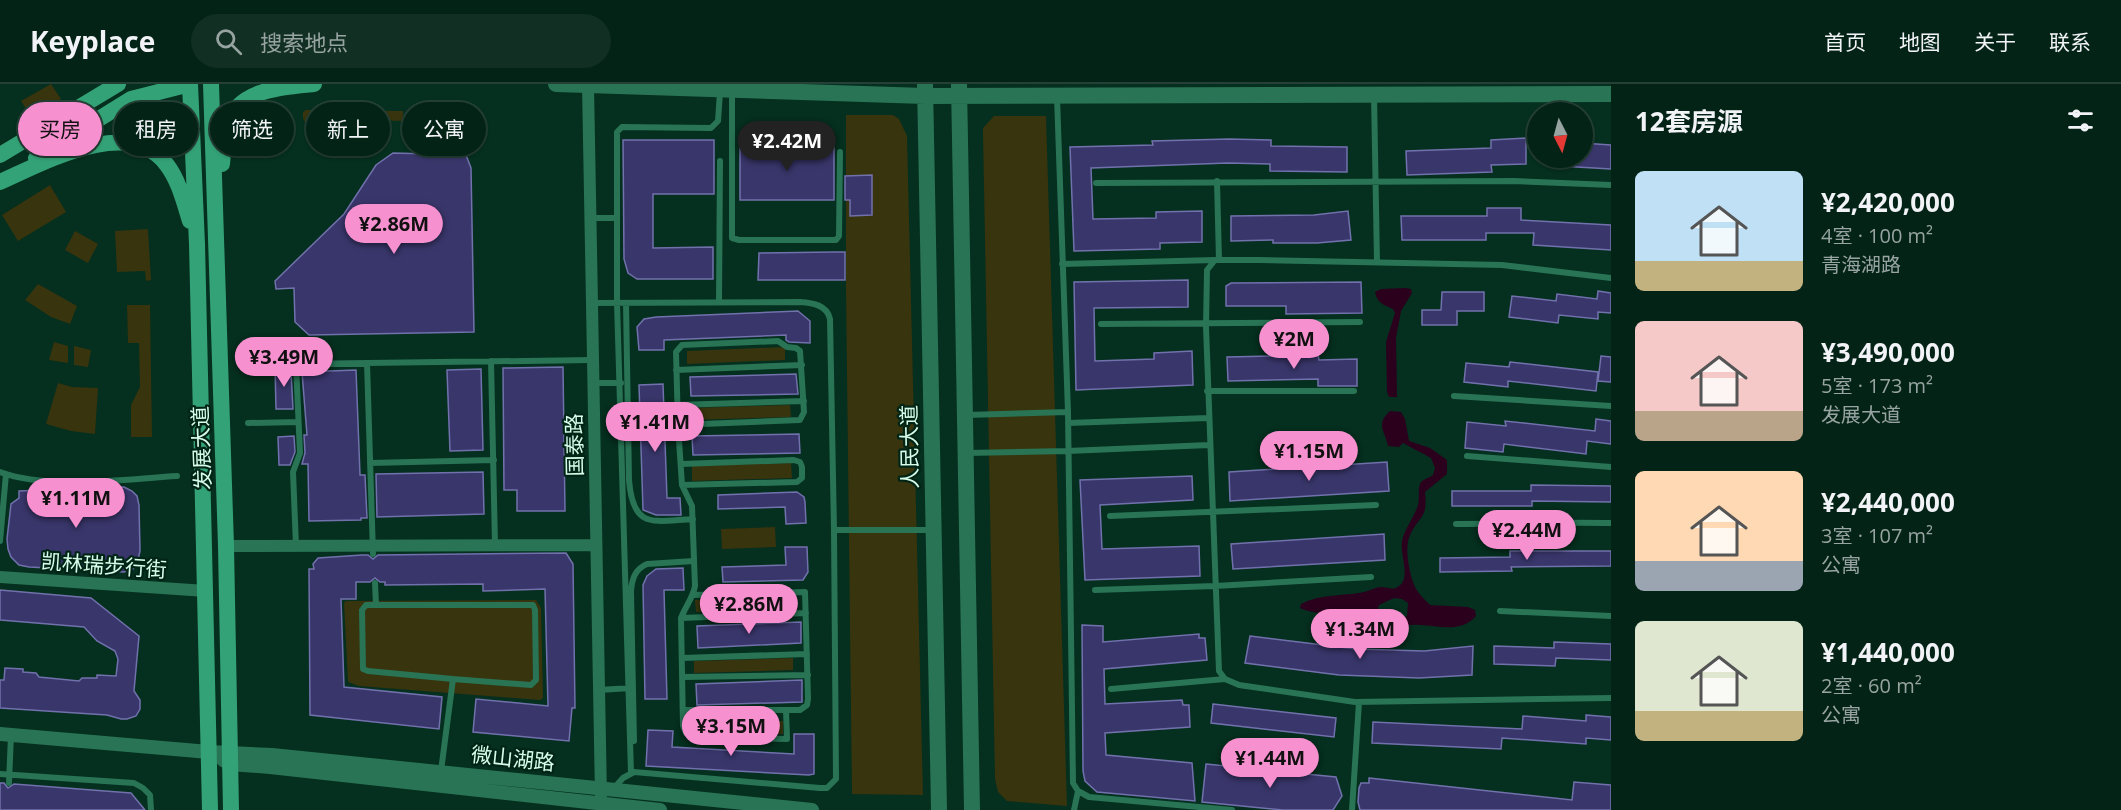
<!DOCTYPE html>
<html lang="zh">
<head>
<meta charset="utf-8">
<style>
  body { margin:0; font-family:"Open Sans","Noto Sans SC",sans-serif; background:#122f24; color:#f1f3f6; height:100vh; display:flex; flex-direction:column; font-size:22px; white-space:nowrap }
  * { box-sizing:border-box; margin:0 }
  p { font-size:20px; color:#97a4a1 }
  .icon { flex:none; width:33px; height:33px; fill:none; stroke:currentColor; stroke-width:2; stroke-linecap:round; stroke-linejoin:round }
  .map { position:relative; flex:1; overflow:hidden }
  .details { display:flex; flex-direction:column; background:#042317; width:510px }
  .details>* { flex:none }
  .guide { position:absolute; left:18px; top:18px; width:570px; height:54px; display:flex; gap:12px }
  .needle { width:39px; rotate:174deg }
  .buttons { position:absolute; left:1527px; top:18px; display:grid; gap:12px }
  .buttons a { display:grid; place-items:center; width:66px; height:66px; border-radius:50%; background:#042317; box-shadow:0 2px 4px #0004,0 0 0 2px #254036; font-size:30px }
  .price { position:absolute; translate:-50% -51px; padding:0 14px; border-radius:21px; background:#f690cf; color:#111; font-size:20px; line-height:39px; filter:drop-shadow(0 2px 3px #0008) }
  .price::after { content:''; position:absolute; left:50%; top:36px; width:18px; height:14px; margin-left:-9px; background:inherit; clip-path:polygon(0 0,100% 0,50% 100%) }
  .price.current { background:#222; color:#fff }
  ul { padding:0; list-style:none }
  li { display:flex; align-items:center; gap:18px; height:150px; padding:0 24px }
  li span { display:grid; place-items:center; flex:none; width:168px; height:120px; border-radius:9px; color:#555 }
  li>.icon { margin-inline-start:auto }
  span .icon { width:72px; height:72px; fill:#fffc; stroke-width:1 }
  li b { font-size:26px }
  h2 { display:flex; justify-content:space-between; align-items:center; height:72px; padding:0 24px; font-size:26px }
  .chip { padding:0 21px; border-radius:27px; background:#042317; box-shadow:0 2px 4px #0004,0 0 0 2px #254036; font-size:21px; line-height:54px }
  .chip.current { background:#f690cf; color:#111 }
  header { display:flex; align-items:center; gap:36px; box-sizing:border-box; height:84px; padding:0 30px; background:#042317; border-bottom:2px solid #254036 }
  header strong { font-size:28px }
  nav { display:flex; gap:33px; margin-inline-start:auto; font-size:21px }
  .search { width:420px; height:54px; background:#122f24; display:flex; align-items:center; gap:15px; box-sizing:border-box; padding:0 21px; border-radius:33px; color:#97a4a1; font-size:22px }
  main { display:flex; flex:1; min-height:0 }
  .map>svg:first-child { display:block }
</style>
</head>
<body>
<header>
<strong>Keyplace</strong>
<div class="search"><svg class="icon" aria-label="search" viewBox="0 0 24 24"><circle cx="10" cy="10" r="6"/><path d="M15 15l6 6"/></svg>搜索地点</div>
<nav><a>首页</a><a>地图</a><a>关于</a><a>联系</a></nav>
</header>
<main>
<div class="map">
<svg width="1611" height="726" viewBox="0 0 1611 726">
  <rect width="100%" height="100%" fill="#052f1f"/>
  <path fill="#38340d" d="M 51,0 L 61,15 L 31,33 L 21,17 Z
    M 306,26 L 344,26 L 351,31 L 352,49 L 318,52 L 310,49 L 303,34 L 303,28 Z
    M 371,27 L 403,27 L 403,37 L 371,36 Z
    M 846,31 L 893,31 L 899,35 L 907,52 L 923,711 L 852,710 L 846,205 Z
    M 994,32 L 1046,32 L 1067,722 L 1007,717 L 998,708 L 995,695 L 983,49 L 983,44 Z
    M 50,101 L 66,128 L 18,157 L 2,131 Z
    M 148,145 L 151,196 L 146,197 L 145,187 L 117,188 L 115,147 Z
    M 75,147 L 98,160 L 88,179 L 65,166 Z
    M 38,200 L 77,222 L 70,240 L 51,233 L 25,216 Z
    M 127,221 L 150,221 L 152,353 L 131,353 L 131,321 L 140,303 L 139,259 L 128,259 Z
    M 54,258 L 68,262 L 68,279 L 49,276 Z
    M 74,262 L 91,266 L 88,283 L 74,281 Z
    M 785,263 L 785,276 L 687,280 L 687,267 Z
    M 58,299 L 72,303 L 98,304 L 95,350 L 71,347 L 46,340 Z
    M 790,321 L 791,333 L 689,336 L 689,324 Z
    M 791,379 L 792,394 L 692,397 L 692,382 Z
    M 775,443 L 776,463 L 722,465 L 721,445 Z
    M 793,512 L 794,524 L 696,528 L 695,516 Z
    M 536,516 L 541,524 L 543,614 L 540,616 L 359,602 L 348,598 L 344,519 L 346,517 Z
    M 793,574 L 793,586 L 694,589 L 694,577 Z
    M 695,636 L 783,637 L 783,650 L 694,649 Z"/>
  <path fill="#2b001d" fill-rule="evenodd" d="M 1405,204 L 1411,205 L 1412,209 L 1401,227 L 1396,254 L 1397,313 L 1389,313 L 1387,308 L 1386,258 L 1395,229 L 1393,225 C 1384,221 1377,219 1375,208 L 1381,205 Z
    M 1390,327 L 1401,328 L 1405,335 L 1409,357 L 1430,364 L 1447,376 L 1447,390 L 1425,408 C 1428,434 1420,431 1410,451 C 1404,464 1409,489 1415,503 C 1418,509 1425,516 1430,521 L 1468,523 L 1475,526 L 1476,532 C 1459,552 1432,539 1411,541 C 1395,543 1376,547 1360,545 C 1347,543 1338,536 1326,531 C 1317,528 1308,528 1300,524 L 1301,520 C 1320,510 1340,512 1359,509 C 1367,508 1375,503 1382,503 C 1388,503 1393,507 1399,502 C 1411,494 1400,471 1402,458 C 1404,445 1414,434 1418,421 C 1420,414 1417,404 1421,398 C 1424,395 1429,394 1433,391 L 1435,384 L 1431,374 L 1403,359 L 1399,363 L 1388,362 C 1385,346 1375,341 1390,327 ZM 1394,514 L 1402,515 L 1408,519 L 1407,532 C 1396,536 1386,536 1377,527 L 1379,521 Z"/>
  <path fill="#39366b" stroke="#7171ac" stroke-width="1.5" d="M 1526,54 L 1526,80 L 1491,81 L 1492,88 L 1407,91 L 1406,67 L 1491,64 L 1491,56 Z
    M 1229,55 L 1271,56 L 1271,62 L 1347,63 L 1347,88 L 1270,87 L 1270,80 L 1228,79 L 1091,84 L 1093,135 L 1156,134 L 1156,128 L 1202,127 L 1202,158 L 1160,159 L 1160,165 L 1074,167 L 1070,63 L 1153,61 L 1152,57 Z
    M 623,56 L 714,56 L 714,110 L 653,110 L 653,164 L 713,163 L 713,195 L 637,195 L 628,189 L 624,175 Z
    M 740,59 L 834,60 L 834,116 L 740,116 Z
    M 1582,59 L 1611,61 L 1611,85 L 1560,82 L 1561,74 L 1582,74 Z
    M 393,69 L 466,71 L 471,84 L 474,248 L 309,251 L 295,238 L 294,204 L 276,205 L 275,197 L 344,130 L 376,81 Z
    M 872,91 L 872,131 L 850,132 L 850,116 L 845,116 L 845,92 Z
    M 1487,124 L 1521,124 L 1521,136 L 1611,141 L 1611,166 L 1533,161 L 1534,149 L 1486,149 L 1486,156 L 1402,156 L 1401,132 L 1487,132 Z
    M 1348,127 L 1351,156 L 1317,159 L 1273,159 L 1273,156 L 1231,157 L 1231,132 L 1314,131 Z
    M 834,168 L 845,168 L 845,196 L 758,196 L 759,169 Z
    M 1188,196 L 1188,223 L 1094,224 L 1095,277 L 1154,275 L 1154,269 L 1192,267 L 1193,301 L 1076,306 L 1074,198 Z
    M 1361,198 L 1362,229 L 1286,230 L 1286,222 L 1226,222 L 1226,202 L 1231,199 Z
    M 1598,207 L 1611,209 L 1611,229 L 1598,228 L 1598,235 L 1559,231 L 1558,239 L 1509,233 L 1512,212 L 1556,217 L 1557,210 L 1597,215 Z
    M 1442,208 L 1484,208 L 1484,227 L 1457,227 L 1457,241 L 1422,241 L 1422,226 L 1441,226 Z
    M 798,227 L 810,237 L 810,259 L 789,258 L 786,256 L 786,251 L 664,256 L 664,266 L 639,266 L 637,243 L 644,235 L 656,233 Z
    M 1318,271 L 1319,276 L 1357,275 L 1357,302 L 1318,302 L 1318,295 L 1228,297 L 1227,273 Z
    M 1601,272 L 1611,273 L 1611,298 L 1598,297 Z
    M 1510,278 L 1598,288 L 1596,307 L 1508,297 L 1508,303 L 1464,298 L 1466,279 L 1509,283 Z
    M 275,282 L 289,282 L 289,288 L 291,288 L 293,325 L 276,325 Z
    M 563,283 L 565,427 L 517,427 L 517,406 L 504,406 L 503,284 Z
    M 481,285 L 483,366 L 450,367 L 447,286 Z
    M 356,286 L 360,391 L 365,391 L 367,434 L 361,434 L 361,436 L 309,437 L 308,380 L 302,380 L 305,369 L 304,351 L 307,351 L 302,288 Z
    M 796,290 L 798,310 L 691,312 L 690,293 Z
    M 663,300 L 667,414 L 680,414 L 681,431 L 656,431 L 643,426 L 639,301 Z
    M 1596,335 L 1611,337 L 1611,360 L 1587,357 L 1586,370 L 1504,360 L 1503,368 L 1465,364 L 1467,338 L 1506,342 L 1505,337 L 1595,347 Z
    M 799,350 L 800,369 L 693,371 L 692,352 Z
    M 294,352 L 295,368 L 290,381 L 279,381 L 278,353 Z
    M 1387,378 L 1389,407 L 1230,417 L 1229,388 Z
    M 483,388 L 484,430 L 377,433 L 376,390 Z
    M 1192,392 L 1193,416 L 1100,421 L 1102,465 L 1199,462 L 1200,492 L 1085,496 L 1080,396 Z
    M 1531,401 L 1611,402 L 1611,418 L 1532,417 L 1532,422 L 1452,422 L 1452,407 L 1531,407 Z
    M 124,403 L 132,407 L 137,412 L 139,421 L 140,467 L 138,476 L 133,485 L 124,488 L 29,483 L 19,481 L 11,473 L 8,465 L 7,455 L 11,420 L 19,414 L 19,407 Z
    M 797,408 L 804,413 L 805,418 L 806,439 L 786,440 L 785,423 L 718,425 L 718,411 Z
    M 1384,450 L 1385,476 L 1233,485 L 1231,460 Z
    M 785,463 L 807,463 L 808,488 L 803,496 L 723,498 L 722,483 L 786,481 Z
    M 1510,467 L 1611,467 L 1611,482 L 1511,483 L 1512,487 L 1440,488 L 1440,474 L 1510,473 Z
    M 566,469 L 573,480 L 575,624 L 572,624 L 569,657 L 473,648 L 476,615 L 548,622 L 545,505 L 483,507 L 483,500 L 385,501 L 385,498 L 380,498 L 375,494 L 370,498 L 356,498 L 356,515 L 341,515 L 344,603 L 442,613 L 439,645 L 310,631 L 309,485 L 314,485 L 313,480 L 318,474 L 362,471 L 368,471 L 373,475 L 378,471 Z
    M 683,484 L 684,506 L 664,506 L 667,615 L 645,615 L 643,501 L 647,492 L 656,485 Z
    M 0,506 L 91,514 L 139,552 L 134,607 L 140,616 L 140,625 L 136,632 L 127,635 L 121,635 L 107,631 L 0,624 L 0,596 L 4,596 L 5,584 L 23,585 L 23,588 L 36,589 L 39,593 L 79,597 L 82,594 L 97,594 L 97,591 L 116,592 L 118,575 L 115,567 L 97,557 L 84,543 L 0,536 Z
    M 801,538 L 801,559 L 698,564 L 697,542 Z
    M 1082,541 L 1103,542 L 1103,558 L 1199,550 L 1199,554 L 1205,554 L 1207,576 L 1104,585 L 1105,620 L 1182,616 L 1183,621 L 1189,621 L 1190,643 L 1105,649 L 1106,671 L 1192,679 L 1195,717 L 1097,708 L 1085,697 L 1083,687 Z
    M 1250,552 L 1356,565 L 1424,567 L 1473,562 L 1472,591 L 1419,594 L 1339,591 L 1245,579 Z
    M 1554,558 L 1611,560 L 1611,576 L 1556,574 L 1555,582 L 1494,580 L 1494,562 L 1554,564 Z
    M 802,596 L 802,618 L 697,621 L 696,600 Z
    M 1213,620 L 1336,634 L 1334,653 L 1211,639 Z
    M 1586,631 L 1611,633 L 1611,656 L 1586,654 L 1586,660 L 1502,654 L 1501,665 L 1372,659 L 1373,638 L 1522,645 L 1523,632 L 1586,637 Z
    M 648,646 L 673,647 L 672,663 L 794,670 L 794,650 L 814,650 L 814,690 L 809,691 L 646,682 Z
    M 1206,680 L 1336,693 L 1342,712 L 1333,726 L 1283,726 L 1202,718 Z
    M 1369,694 L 1572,716 L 1574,698 L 1611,701 L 1611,726 L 1360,726 L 1358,718 L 1359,704 L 1361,699 L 1369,699 Z
    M 0,699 L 4,699 L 8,704 L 14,700 L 131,709 L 145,726 L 0,726 Z"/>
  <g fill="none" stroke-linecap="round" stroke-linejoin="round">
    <path stroke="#287455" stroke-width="6" d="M 732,8 L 732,154 L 739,156 L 836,156 L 839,152 L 840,68
      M 1374,11 L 1377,178
      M 1057,13 L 1068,328 L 1073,699 L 1078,707 L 1089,713 L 1232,726
      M 1217,97 L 1219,176
      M 1096,99 L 1514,97 L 1611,101
      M 590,134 L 616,134
      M 1062,180 L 1215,176
      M 1611,194 L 1502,181 L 1258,176 L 1215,176 L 1207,186 L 1206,243 L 1219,587 L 1225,595 L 1239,601 L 1355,618 L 1611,614
      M 719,218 L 720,77
      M 591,219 L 800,218 C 813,219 827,221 830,235 L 834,446
      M 626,219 L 629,396 C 633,446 653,437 693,435
      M 1101,240 L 1360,238
      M 491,277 L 495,461
      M 367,279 L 373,470
      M 676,286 L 802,281
      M 592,299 L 621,299
      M 1207,307 L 1354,307
      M 1454,312 L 1611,322
      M 677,321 L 804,317
      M 966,331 L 1068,328
      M 248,339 L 298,338
      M 1068,339 L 1208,334
      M 678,341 L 800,336 L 804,328 L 800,267 L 796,264 L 787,263 L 778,257 L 682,261 L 676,268 L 678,341 L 682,401 L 692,422 L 695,502 C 693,514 685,523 681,534 L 683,642 L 686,649 L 695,653 L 787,655 L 786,626
      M 966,369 L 1068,367 L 1209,361
      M 1467,372 L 1611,383
      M 370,379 L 494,376
      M 681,380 L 794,376 L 800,378 L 802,383 L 802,394 L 797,398 L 682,401
      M 0,388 C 48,406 126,395 177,392
      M 1110,432 L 1376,421
      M 1456,440 C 1508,440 1559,438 1611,439
      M 0,457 L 6,390
      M 296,462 L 293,388 L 300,369 L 296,280 L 592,276
      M 375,499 L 376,521
      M 1095,506 L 1215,502 L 1371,493
      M 1500,527 L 1611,532
      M 681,534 L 806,529
      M 682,574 L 807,570
      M 683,593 L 808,591
      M 1111,605 L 1225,595
      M 599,606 L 631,604
      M 683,626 L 800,626 L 807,621 L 808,615 L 805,508 L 693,511
      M 634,657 L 631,507 C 632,495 635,485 647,480 L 694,477
      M 441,687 L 453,595 L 531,601 L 536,596 L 535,526 L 533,521 L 366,521 L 362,526 L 363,585 L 368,587 L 453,595
      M 631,689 L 617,219 L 617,48 L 622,43 L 711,44 L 718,37 L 720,8
      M 0,690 L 134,699 L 143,704 L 150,711 L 151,726
      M 9,699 L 11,651
      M 614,704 L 623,694 L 634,688 L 820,704 L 827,704 L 836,695 L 834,446 L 933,446
      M 1074,726 L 1078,707
      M 1352,726 L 1359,618"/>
    <path stroke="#287455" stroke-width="12" d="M 588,1 L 601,713
      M 226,462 L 595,461
      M 0,493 L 206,507"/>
    <path stroke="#287455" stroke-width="14" d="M 0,650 L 209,668 L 272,671 L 812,726
      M 223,676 L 230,680 L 270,683 L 660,726"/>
    <path stroke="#287455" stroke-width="16" d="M 556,0 L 925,12 L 1611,10
      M 925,0 L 939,726
      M 959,0 L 972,726"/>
    <path stroke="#34a277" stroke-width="16" d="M 190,0 L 197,160 L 210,726
      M 211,0 L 226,462 L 231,726
      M 0,71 L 118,0
      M 36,74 L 131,15 L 190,0
      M 222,80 C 223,68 224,55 227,43 C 236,5 282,3 314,0
      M 0,98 C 43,79 130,30 167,81 C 179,97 184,118 190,137"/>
  </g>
  <g text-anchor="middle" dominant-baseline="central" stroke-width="4.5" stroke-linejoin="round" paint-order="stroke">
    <g font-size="21" fill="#d8fcea" stroke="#002516">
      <text transform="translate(574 361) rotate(-91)">国泰路</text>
      <text transform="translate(909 363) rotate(-91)">人民大道</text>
      <text transform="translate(201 364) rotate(-92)">发展大道</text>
      <text transform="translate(104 481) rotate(4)">凯林瑞步行街</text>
      <text transform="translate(513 674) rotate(6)">微山湖路</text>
    </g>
  </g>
</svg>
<div class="buttons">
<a><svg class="needle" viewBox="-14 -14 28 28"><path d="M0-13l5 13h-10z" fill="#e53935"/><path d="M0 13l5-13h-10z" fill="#97a4a1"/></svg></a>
</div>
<b class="price current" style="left:787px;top:88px">¥2.42M</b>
<b class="price" style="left:394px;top:171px">¥2.86M</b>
<b class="price" style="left:1294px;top:286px">¥2M</b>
<b class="price" style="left:284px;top:304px">¥3.49M</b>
<b class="price" style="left:655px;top:369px">¥1.41M</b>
<b class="price" style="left:1309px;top:398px">¥1.15M</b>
<b class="price" style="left:76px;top:445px">¥1.11M</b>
<b class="price" style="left:1527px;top:477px">¥2.44M</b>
<b class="price" style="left:749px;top:551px">¥2.86M</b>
<b class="price" style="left:1360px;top:576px">¥1.34M</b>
<b class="price" style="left:731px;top:673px">¥3.15M</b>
<b class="price" style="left:1270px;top:705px">¥1.44M</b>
<div class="guide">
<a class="chip current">买房</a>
<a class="chip">租房</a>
<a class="chip">筛选</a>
<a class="chip">新上</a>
<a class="chip">公寓</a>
</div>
</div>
<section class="details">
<h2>12套房源<svg class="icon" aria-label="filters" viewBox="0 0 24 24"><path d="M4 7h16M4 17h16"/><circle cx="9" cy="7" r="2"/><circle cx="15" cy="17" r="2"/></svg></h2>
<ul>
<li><span style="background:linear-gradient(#bfe0f5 75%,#c2b280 0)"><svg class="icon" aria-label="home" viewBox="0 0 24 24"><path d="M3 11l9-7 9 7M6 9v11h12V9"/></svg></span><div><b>¥2,420,000</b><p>4室 · 100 m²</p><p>青海湖路</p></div></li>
<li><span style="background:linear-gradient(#f6c9c9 75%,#b9a48a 0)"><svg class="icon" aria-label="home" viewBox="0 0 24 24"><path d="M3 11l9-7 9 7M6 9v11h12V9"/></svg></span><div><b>¥3,490,000</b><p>5室 · 173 m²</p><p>发展大道</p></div></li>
<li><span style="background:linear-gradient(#ffd9b3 75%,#9aa5b1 0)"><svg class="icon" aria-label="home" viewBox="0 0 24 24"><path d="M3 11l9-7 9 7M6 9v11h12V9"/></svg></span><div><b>¥2,440,000</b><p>3室 · 107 m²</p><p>公寓</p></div></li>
<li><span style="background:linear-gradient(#dfe7d0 75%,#c2b280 0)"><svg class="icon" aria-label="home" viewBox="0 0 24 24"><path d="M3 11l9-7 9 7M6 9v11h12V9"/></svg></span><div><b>¥1,440,000</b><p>2室 · 60 m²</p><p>公寓</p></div></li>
</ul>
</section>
</main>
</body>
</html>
